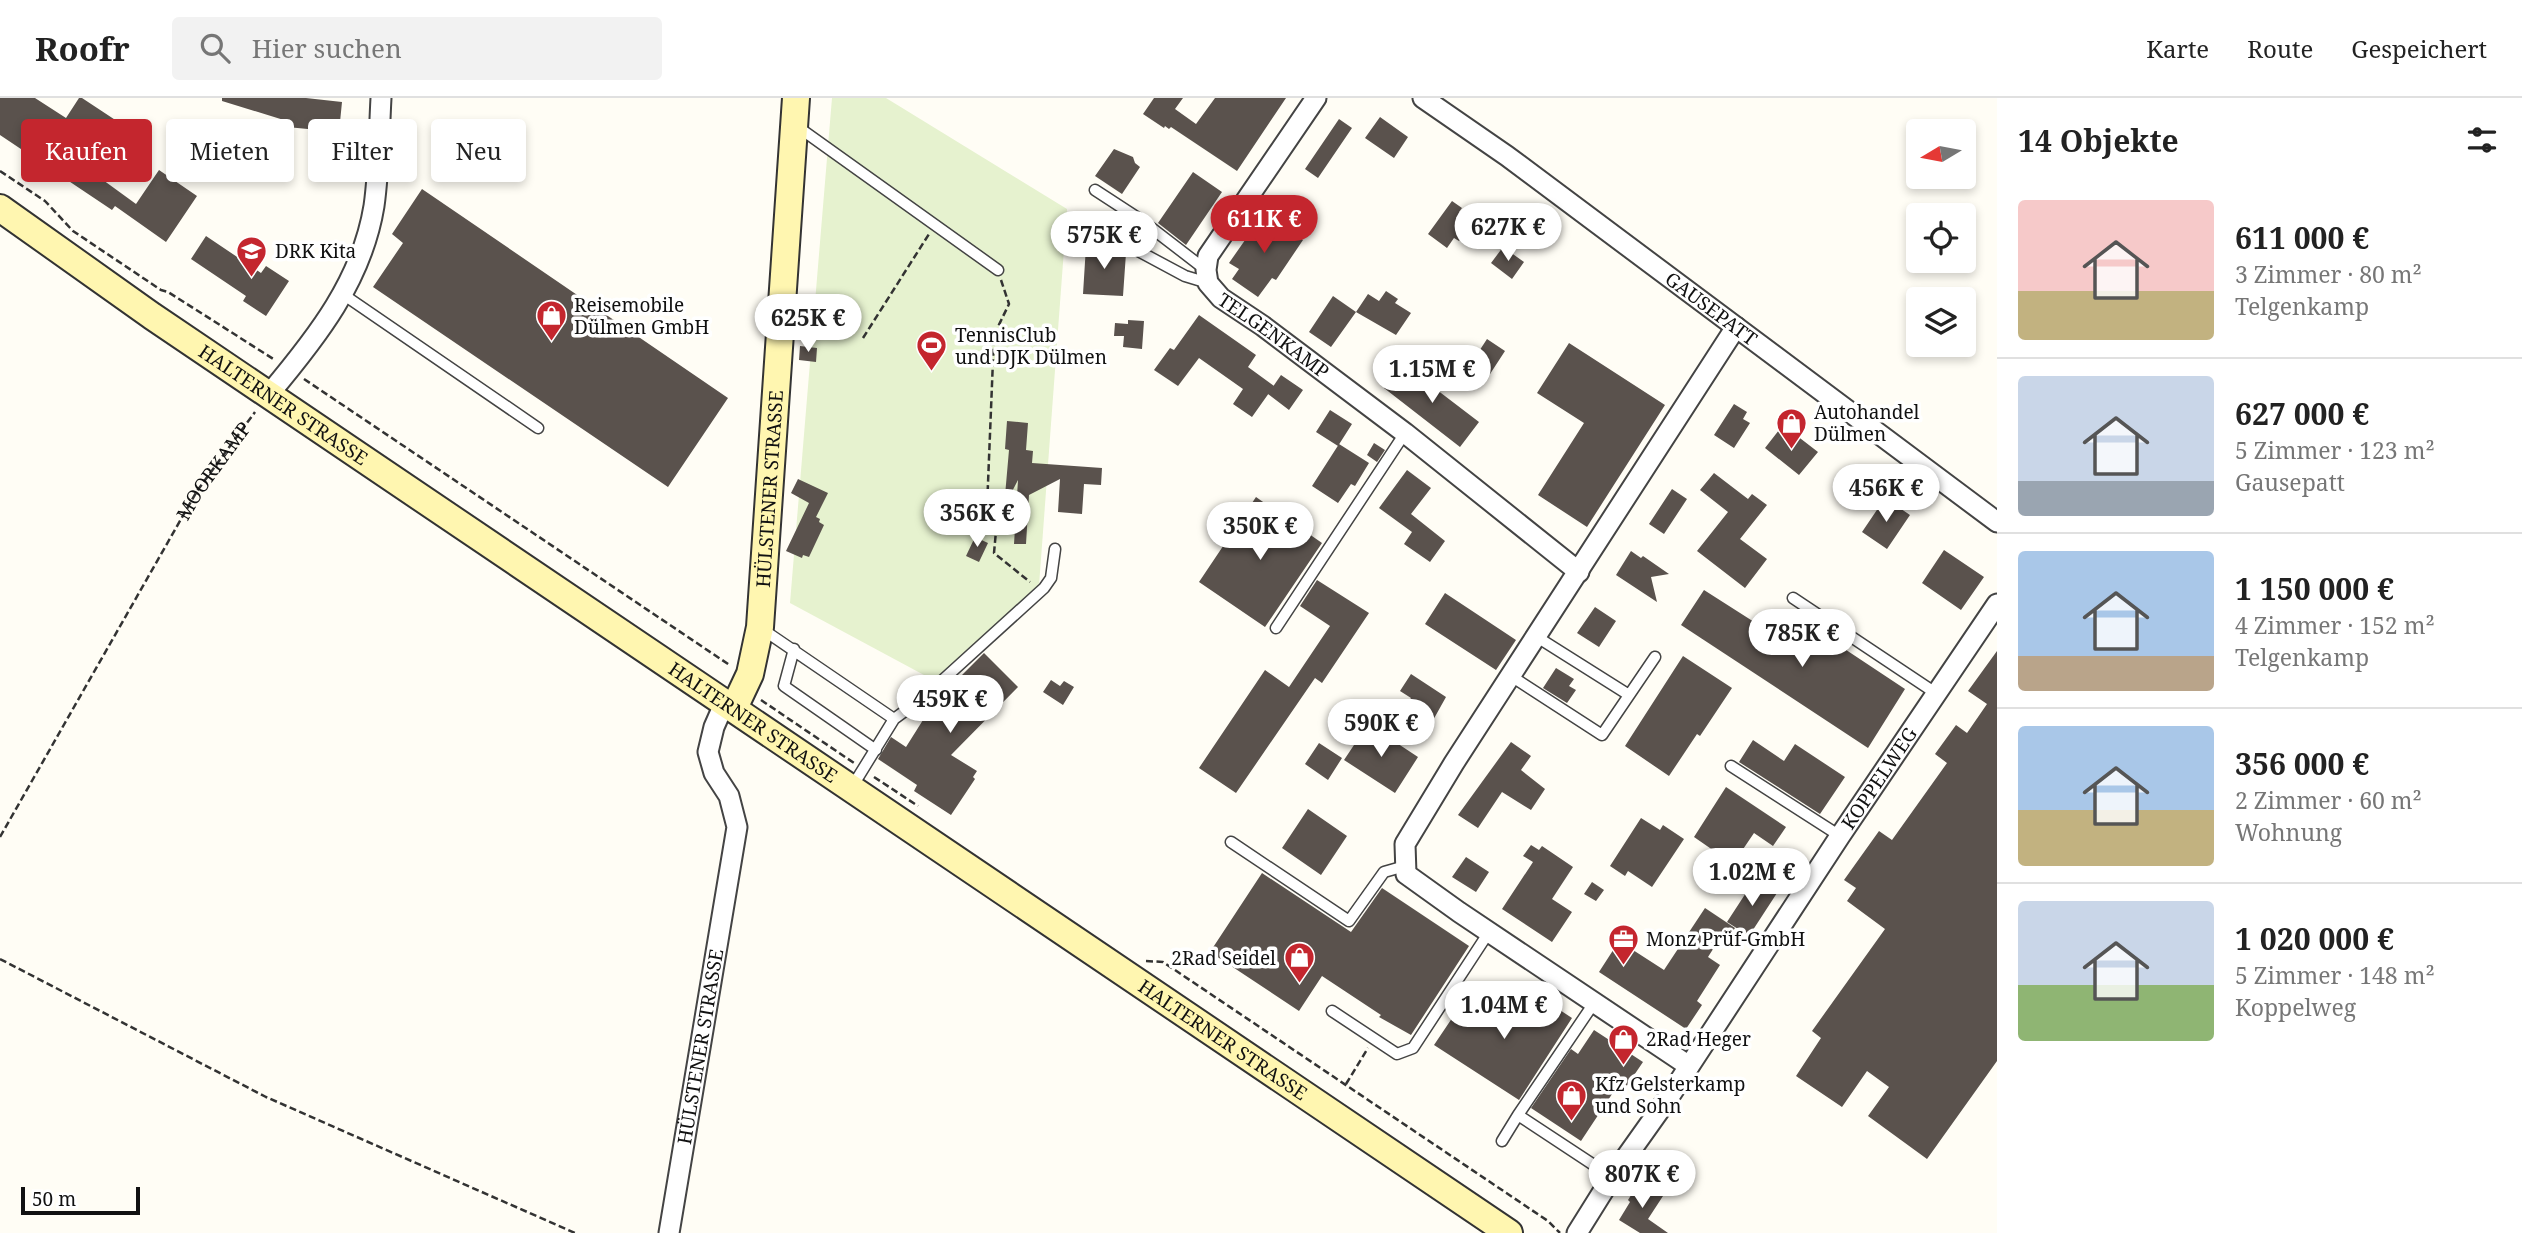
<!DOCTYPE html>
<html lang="de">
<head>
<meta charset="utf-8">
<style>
  body { margin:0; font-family:"Noto Serif",serif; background:#f2f2f2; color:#222; height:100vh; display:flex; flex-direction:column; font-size:26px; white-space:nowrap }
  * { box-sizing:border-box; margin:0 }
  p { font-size:23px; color:#767676 }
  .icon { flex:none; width:38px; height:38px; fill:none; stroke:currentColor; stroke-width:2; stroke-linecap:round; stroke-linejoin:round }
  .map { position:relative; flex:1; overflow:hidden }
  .panel { display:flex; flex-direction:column; background:#fff; width:525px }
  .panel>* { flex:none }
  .top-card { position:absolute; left:21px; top:21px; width:665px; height:63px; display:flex; gap:14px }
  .needle { width:46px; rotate:260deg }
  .buttons { position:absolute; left:1906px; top:21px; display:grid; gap:14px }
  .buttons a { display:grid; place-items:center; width:70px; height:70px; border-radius:7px; background:#fff; box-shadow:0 4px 10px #0003; font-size:35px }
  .scale { position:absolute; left:21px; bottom:18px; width:119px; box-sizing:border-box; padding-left:7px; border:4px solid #111; border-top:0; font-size:19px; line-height:24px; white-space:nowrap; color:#111; -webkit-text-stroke:5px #fff; paint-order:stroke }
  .price { position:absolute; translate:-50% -60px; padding:0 16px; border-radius:24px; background:#fff; color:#222; font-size:23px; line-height:46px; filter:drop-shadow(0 2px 4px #0008) }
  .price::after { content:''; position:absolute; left:50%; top:42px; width:21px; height:16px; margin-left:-10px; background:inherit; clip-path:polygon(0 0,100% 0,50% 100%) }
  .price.selected { background:#c4262e; color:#fff }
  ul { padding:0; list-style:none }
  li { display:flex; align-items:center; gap:21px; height:175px; padding:0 21px }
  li+li { border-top:2px solid #e0e0e0 }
  li span { display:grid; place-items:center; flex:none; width:196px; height:140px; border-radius:7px; color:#555 }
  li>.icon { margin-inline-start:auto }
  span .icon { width:84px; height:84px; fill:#fffc; stroke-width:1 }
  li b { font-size:30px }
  h2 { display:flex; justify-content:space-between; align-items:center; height:84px; padding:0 21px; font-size:30px }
  .chip { padding:0 24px; border-radius:7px; background:#fff; box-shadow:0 4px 10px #0003; font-size:24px; line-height:63px }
  .chip.selected { background:#c4262e; color:#fff }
  header { display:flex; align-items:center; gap:42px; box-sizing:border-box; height:98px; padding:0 35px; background:#fff; border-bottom:2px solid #e0e0e0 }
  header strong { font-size:33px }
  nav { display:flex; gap:38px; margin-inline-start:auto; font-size:24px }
  .search { width:490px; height:63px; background:#f2f2f2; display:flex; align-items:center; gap:18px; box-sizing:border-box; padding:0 24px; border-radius:7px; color:#767676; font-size:26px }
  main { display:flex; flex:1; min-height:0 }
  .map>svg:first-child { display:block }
</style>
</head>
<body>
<header>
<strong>Roofr</strong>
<div class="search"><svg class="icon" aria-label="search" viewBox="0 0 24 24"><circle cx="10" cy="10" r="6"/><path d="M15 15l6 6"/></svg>Hier suchen</div>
<nav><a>Karte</a><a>Route</a><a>Gespeichert</a></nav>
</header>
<main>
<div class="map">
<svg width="1997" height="1135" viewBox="0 0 1997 1135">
  <rect width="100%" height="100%" fill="#fffdf5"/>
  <path fill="#e6f2cf" d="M 832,0 L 886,0 L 1067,111 L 1038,501 L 937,584 L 790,505 Z"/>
  <path fill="#5a524d" d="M 0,0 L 35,0 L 66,20 L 79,0 L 82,0 L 135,35 L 103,82 L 136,106 L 159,72 L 197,98 L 166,144 L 115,108 L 112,112 L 0,37 Z
    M 222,0 L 306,0 L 342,4 L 339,34 L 287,29 L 287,23 L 222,3 Z
    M 1154,0 L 1183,0 L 1175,11 L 1196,26 L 1215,0 L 1286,0 L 1237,73 L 1171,29 L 1169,31 L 1165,28 L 1164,30 L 1143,16 Z
    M 1380,19 L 1408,39 L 1394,60 L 1365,40 Z
    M 1339,21 L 1352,30 L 1318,80 L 1305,71 Z
    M 1114,51 L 1133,59 L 1135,65 L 1140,69 L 1122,96 L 1095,78 Z
    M 1193,74 L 1222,94 L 1186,147 L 1158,125 Z
    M 422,91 L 728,300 L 668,389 L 373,189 L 403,145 L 392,136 Z
    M 1452,103 L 1462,110 L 1459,114 L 1469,121 L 1465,125 L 1470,128 L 1459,143 L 1454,140 L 1447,150 L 1428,136 Z
    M 1264,115 L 1303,142 L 1276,182 L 1272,180 L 1258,199 L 1232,181 L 1239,171 L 1229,165 Z
    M 206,138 L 261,175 L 266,168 L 289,183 L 266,218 L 243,203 L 246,198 L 191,161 Z
    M 1086,148 L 1110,149 L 1126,155 L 1123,198 L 1083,196 Z
    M 1503,149 L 1524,164 L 1512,181 L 1491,165 Z
    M 1386,193 L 1398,201 L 1395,205 L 1411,215 L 1396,237 L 1356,214 L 1368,196 L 1379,203 Z
    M 1333,198 L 1356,214 L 1331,249 L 1309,234 Z
    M 1199,217 L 1256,257 L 1248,269 L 1274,288 L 1252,319 L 1233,306 L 1243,291 L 1199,260 L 1178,288 L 1154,272 L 1170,250 L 1174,252 Z
    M 1128,222 L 1144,223 L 1142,251 L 1123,249 L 1124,238 L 1114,238 L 1115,225 L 1128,226 Z
    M 1487,241 L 1505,253 L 1490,276 L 1472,264 Z
    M 1569,245 L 1665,307 L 1587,429 L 1538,397 L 1584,325 L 1537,295 Z
    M 800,248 L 817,250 L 816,264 L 799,262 Z
    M 1403,266 L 1479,324 L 1460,349 L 1384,290 Z
    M 1281,277 L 1303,292 L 1289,312 L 1268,296 Z
    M 1734,306 L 1747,314 L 1743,321 L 1750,325 L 1734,350 L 1714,337 Z
    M 1330,312 L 1352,326 L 1338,348 L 1316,334 Z
    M 1007,323 L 1028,325 L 1026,352 L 1033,353 L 1032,365 L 1102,370 L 1101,387 L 1084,386 L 1082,416 L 1058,414 L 1060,381 L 1029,397 L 1026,446 L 1014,446 L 1018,382 L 1004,409 L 1009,352 L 1005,351 Z
    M 1783,327 L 1818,354 L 1799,377 L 1765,350 Z
    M 1374,345 L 1385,352 L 1377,364 L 1367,357 Z
    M 1339,346 L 1369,365 L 1355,388 L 1351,386 L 1338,405 L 1312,388 Z
    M 1407,372 L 1431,390 L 1411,416 L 1445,443 L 1430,464 L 1404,446 L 1412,434 L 1379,410 Z
    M 1714,375 L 1748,401 L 1752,396 L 1767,407 L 1740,441 L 1767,461 L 1745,490 L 1697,453 L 1728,414 L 1700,392 Z
    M 798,381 L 828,395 L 816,419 L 820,421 L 819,424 L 824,427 L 809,459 L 803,457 L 802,460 L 786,453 L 809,405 L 791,395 Z
    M 1672,391 L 1687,401 L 1664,436 L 1649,426 Z
    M 1256,399 L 1322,445 L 1265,529 L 1199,484 Z
    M 1885,400 L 1910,417 L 1887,451 L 1862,434 Z
    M 975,439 L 988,445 L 979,464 L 966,458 Z
    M 1944,452 L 1984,479 L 1961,512 L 1922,485 Z
    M 1631,453 L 1641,460 L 1643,458 L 1669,476 L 1651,479 L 1657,504 L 1616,477 Z
    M 1317,482 L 1369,515 L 1322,585 L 1315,580 L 1236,695 L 1199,670 L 1265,572 L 1289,589 L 1330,528 L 1300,508 Z
    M 1704,492 L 1801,554 L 1816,532 L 1905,591 L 1868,650 L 1681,527 Z
    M 1445,495 L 1516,542 L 1496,572 L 1425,526 Z
    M 1595,509 L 1616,523 L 1599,549 L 1577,535 Z
    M 1997,553 L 1997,963 L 1927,1061 L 1868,1018 L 1889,989 L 1867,973 L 1842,1009 L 1796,978 L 1821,940 L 1812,933 L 1885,831 L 1847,803 L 1856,790 L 1844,782 L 1879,733 L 1892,742 L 1947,665 L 1935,656 L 1956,627 L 1967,635 L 1987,606 L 1968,593 Z
    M 984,555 L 1018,589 L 951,657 L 977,673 L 973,679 L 975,681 L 951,717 L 914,693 L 917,687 L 878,661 L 891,639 L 906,649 L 923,622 L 920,619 Z
    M 1683,558 L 1732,590 L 1700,638 L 1697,636 L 1669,678 L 1625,648 Z
    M 1556,570 L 1574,581 L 1569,588 L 1576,592 L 1567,605 L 1543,590 Z
    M 1411,576 L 1446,599 L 1427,633 L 1401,616 L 1411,600 L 1400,593 Z
    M 1051,582 L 1060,588 L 1064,583 L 1074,589 L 1063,607 L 1043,594 Z
    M 1368,626 L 1418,659 L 1395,695 L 1344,662 Z
    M 1753,642 L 1784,663 L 1795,646 L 1845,679 L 1820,716 L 1739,664 Z
    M 1511,644 L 1531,658 L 1521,672 L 1545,691 L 1531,712 L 1502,694 L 1478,730 L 1458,717 Z
    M 1319,645 L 1342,660 L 1328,682 L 1305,666 Z
    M 1726,689 L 1786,729 L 1773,748 L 1754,735 L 1733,766 L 1694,739 Z
    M 1308,711 L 1347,738 L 1321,777 L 1282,750 Z
    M 1641,720 L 1660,732 L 1663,727 L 1684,741 L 1652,789 L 1628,773 L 1625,778 L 1610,768 Z
    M 1531,747 L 1539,752 L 1542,748 L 1573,769 L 1552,801 L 1572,814 L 1552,844 L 1502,811 L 1533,764 L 1523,758 Z
    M 1466,759 L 1489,774 L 1476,794 L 1452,779 Z
    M 1262,775 L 1351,834 L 1382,790 L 1469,848 L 1411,937 L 1379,919 L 1381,917 L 1322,878 L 1299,913 L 1210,854 Z
    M 1755,781 L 1777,795 L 1749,838 L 1727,824 Z
    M 1592,784 L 1604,792 L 1596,803 L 1584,796 Z
    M 1705,810 L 1735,830 L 1728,841 L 1722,837 L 1708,859 L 1720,867 L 1697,903 L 1702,907 L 1686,931 L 1599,874 L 1619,843 L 1664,872 Z
    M 1469,895 L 1514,925 L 1534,895 L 1572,920 L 1519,1002 L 1434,947 Z
    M 1594,932 L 1643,964 L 1626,989 L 1620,984 L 1581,1043 L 1531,1010 L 1571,951 L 1578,956 Z
    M 1640,1083 L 1663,1098 L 1648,1121 L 1668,1135 L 1640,1135 L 1619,1122 L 1630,1104 L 1628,1102 Z"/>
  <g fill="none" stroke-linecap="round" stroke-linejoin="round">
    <defs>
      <path id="lane" d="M 798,29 L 998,172
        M 1095,92 L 1141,122 L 1206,172
        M 1096,137 L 1129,148 L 1185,178 L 1208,185
        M 344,197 L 538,330
        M 1793,500 L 1937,596
        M 1276,530 L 1405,335
        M 762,531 L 894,621 L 852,689
        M 1537,539 L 1629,597
        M 794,551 L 784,588 L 876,652
        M 1511,578 L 1602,637 L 1655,559
        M 894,621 L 924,599 L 1044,490 L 1051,480 L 1055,451
        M 1731,668 L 1840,738
        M 1231,744 L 1349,823 L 1384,774 L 1405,768
        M 1594,905 L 1518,1017 L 1612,1079
        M 1332,913 L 1397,956 L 1413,950 L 1489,834
        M 1502,1043 L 1518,1017"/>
      <g id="street">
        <path id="s2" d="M 1316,0 L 1208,158 L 1206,172 L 1208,185 L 1221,200 L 1263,228 L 1405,335 L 1579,474"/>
        <path id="s3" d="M 1423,0 L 1507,58 L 1997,424"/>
        <path d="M 270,295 C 317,239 362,182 374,108 C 379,73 379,36 381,0"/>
        <path d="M 1689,968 L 1459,814 L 1406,776 L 1405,746 L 1454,665 L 1736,229"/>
        <path id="s4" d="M 669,1135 L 737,729 L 729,698 L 714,675 L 708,654 L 714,629 L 725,604"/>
        <path id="s5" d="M 1577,1135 L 1612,1079 L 1671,996 L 1840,738 L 1997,506"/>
      </g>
      <g id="secondary">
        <path id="s6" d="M 0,110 L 152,218 L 1509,1135"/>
        <path id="s7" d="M 734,610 L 750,576 L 760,529 L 796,0"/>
      </g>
    </defs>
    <use href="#lane" stroke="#444" stroke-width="13"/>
    <use href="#street" stroke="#444" stroke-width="23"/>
    <use href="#secondary" stroke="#333" stroke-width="30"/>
    <g stroke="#333" stroke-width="2.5" stroke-dasharray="7 3.5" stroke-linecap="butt">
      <path d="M 0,73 L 45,103 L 73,133 L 161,192 L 168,194 L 275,262"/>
      <path d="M 1001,182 L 1009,206 L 994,237 L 987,410 L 996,433 L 994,455 L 1030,484"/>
      <path d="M 863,240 L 929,136"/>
      <path d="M 304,281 L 731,568"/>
      <path d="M 761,602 L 854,665"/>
      <path d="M 874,679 L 918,708"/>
      <path id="s1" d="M 0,739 L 197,393 L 255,314"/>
      <path d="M 0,861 L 266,999 L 575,1135"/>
      <path d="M 1146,863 L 1163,864 L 1548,1123 L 1560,1135"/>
      <path d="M 1346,986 L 1368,950"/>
    </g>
    <use href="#lane" stroke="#fff" stroke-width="10"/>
    <use href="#street" stroke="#fff" stroke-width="19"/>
    <use href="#secondary" stroke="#fff6b0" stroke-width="26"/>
  </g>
  <defs>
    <symbol id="school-pin" viewBox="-11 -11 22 30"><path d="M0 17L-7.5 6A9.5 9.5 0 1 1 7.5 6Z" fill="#c4262e" stroke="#fff"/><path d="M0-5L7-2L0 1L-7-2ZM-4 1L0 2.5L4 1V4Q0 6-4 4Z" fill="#fff"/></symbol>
    <symbol id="shop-pin" viewBox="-11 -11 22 30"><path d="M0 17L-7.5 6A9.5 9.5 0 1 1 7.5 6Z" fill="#c4262e" stroke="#fff"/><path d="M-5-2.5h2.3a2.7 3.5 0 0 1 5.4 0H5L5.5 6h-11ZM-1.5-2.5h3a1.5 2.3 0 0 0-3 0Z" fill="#fff"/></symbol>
    <symbol id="stadium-pin" viewBox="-11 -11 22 30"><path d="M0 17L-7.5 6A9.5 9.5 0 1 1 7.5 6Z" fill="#c4262e" stroke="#fff"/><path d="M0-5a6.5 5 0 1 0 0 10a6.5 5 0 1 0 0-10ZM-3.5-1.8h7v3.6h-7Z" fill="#fff"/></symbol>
    <symbol id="office-pin" viewBox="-11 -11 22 30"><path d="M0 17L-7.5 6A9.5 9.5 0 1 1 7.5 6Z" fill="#c4262e" stroke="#fff"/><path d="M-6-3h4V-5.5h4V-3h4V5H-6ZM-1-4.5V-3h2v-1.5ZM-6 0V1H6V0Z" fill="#fff"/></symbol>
  </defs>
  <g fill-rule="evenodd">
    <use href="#school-pin" x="234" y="136" width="35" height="47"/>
    <use href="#shop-pin" x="534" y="200" width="35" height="47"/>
    <use href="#stadium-pin" x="914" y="230" width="35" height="47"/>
    <use href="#shop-pin" x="1774" y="308" width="35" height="47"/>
    <use href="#office-pin" x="1606" y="824" width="35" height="47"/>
    <use href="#shop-pin" x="1282" y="842" width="35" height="47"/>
    <use href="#shop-pin" x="1606" y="924" width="35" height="47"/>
    <use href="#shop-pin" x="1554" y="980" width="35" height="47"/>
  </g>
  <g text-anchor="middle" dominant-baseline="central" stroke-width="7" stroke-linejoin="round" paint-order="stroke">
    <g font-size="19" fill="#111" stroke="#fff" text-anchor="start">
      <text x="275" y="153">DRK Kita</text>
      <text x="574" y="207">Reisemobile<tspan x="574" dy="22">Dülmen GmbH</tspan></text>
      <text x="955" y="237">TennisClub<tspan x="955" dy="22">und DJK Dülmen</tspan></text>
      <text x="1814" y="314">Autohandel<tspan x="1814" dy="22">Dülmen</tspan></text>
      <text x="1646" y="841">Monz Prüf-GmbH</text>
      <text x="1276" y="860" text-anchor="end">2Rad Seidel</text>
      <text x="1646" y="941">2Rad Heger</text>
      <text x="1595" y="986">Kfz Gelsterkamp<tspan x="1595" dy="22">und Sohn</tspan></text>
    </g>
    <g font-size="19" fill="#111" stroke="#fff">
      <text stroke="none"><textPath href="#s3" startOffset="357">GAUSEPATT</textPath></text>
      <text stroke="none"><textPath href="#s2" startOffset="303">TELGENKAMP</textPath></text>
      <text stroke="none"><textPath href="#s6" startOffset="345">HALTERNER STRASSE</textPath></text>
      <text stroke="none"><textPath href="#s1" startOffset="424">MOORKAMP</textPath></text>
      <text stroke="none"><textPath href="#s7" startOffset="224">HÜLSTENER STRASSE</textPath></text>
      <text stroke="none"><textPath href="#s6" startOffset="912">HALTERNER STRASSE</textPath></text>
      <text stroke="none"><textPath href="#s5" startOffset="546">KOPPELWEG</textPath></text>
      <text stroke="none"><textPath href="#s6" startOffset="1479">HALTERNER STRASSE</textPath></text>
      <text stroke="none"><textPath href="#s4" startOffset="189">HÜLSTENER STRASSE</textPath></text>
    </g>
  </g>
</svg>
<div class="buttons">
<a><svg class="needle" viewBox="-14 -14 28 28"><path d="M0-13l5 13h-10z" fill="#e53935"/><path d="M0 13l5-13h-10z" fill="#767676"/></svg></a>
<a><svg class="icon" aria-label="locate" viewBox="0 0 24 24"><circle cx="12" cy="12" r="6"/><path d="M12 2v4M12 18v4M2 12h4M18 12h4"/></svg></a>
<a><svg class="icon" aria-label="layers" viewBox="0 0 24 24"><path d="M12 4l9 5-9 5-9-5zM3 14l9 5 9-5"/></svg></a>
</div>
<div class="scale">50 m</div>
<b class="price selected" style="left:1264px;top:157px">611K €</b>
<b class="price" style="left:1508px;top:165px">627K €</b>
<b class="price" style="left:1104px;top:173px">575K €</b>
<b class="price" style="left:808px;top:256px">625K €</b>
<b class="price" style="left:1432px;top:307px">1.15M €</b>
<b class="price" style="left:1886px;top:426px">456K €</b>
<b class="price" style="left:977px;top:451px">356K €</b>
<b class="price" style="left:1260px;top:464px">350K €</b>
<b class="price" style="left:1802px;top:571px">785K €</b>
<b class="price" style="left:950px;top:637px">459K €</b>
<b class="price" style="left:1381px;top:661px">590K €</b>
<b class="price" style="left:1752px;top:810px">1.02M €</b>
<b class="price" style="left:1504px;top:943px">1.04M €</b>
<b class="price" style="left:1642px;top:1112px">807K €</b>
<div class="top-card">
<a class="chip selected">Kaufen</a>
<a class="chip">Mieten</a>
<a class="chip">Filter</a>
<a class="chip">Neu</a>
</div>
</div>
<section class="panel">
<h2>14 Objekte<svg class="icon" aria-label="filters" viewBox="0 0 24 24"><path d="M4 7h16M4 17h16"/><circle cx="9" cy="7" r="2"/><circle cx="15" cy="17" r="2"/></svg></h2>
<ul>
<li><span style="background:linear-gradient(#f6c9c9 65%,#c2b280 0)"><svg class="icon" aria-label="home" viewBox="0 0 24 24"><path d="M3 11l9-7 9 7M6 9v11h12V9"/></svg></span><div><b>611 000 €</b><p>3 Zimmer · 80 m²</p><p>Telgenkamp</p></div></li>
<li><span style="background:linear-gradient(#c9d6e8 75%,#9aa5b1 0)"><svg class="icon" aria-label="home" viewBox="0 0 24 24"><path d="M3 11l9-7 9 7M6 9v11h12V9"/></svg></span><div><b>627 000 €</b><p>5 Zimmer · 123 m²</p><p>Gausepatt</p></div></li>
<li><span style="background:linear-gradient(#a9c7e8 75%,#b9a48a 0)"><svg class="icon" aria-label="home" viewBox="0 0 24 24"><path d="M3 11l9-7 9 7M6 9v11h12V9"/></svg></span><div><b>1 150 000 €</b><p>4 Zimmer · 152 m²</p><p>Telgenkamp</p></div></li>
<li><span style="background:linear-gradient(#a9c7e8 60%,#c2b280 0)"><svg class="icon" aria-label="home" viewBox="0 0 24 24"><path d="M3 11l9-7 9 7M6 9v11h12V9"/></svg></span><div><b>356 000 €</b><p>2 Zimmer · 60 m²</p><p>Wohnung</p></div></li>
<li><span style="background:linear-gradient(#c9d6e8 60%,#8fb573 0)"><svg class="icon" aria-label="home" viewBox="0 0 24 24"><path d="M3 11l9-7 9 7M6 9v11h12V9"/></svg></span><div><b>1 020 000 €</b><p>5 Zimmer · 148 m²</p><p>Koppelweg</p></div></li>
</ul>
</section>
</main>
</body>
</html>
